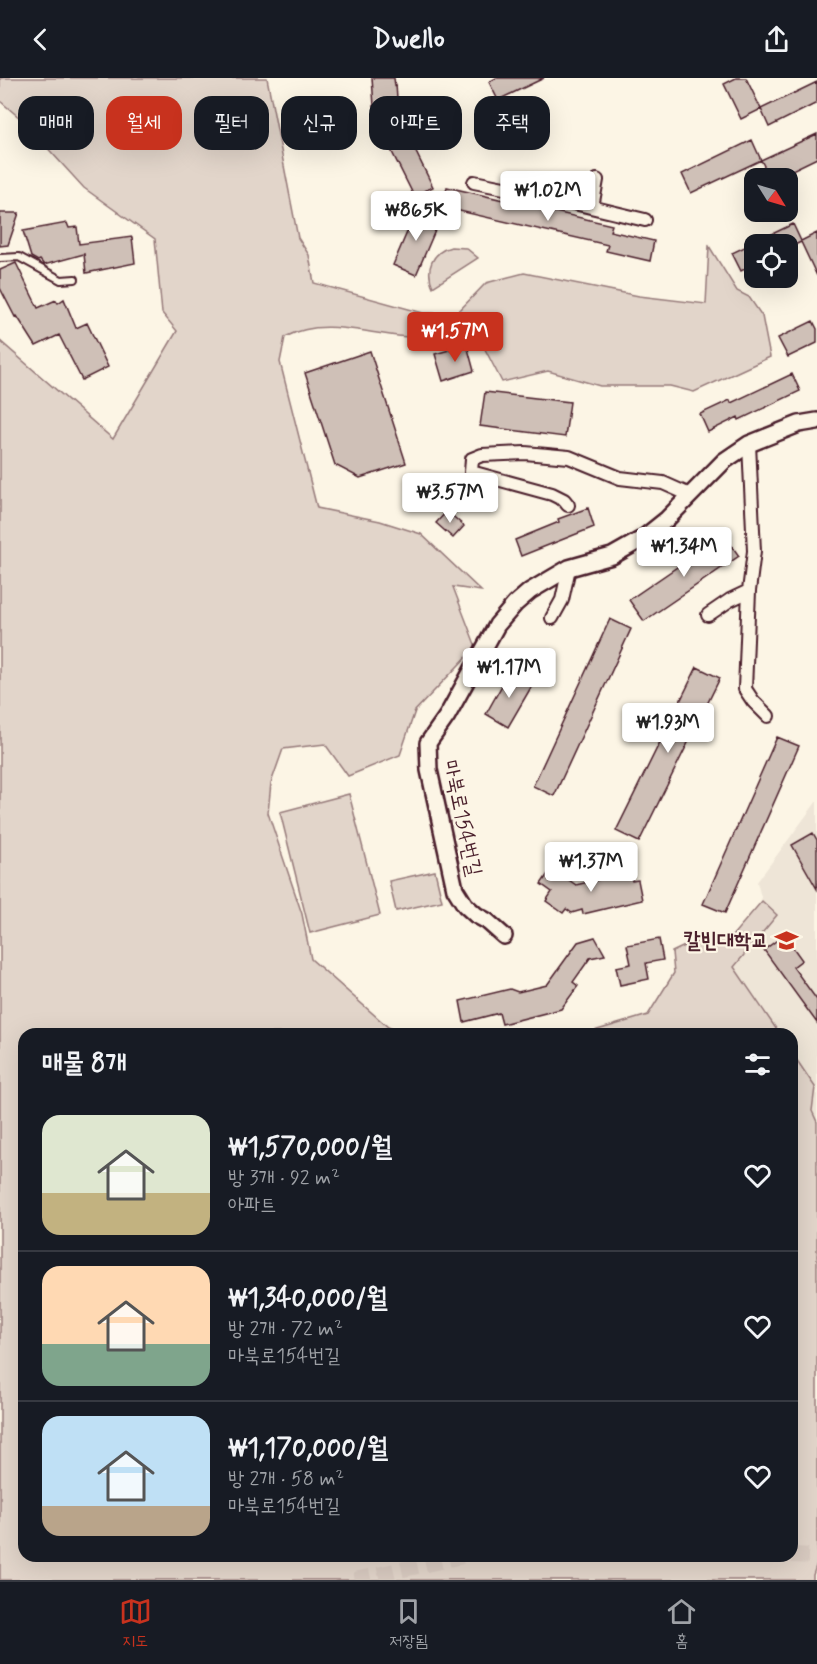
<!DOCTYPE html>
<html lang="ko">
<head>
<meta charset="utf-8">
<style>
  body { margin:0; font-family:Mynerve,"Poor Story",sans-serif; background:#20242c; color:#f1f3f6; height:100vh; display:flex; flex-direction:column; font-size:22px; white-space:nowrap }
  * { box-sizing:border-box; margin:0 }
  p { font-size:20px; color:#9ea1a6 }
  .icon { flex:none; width:33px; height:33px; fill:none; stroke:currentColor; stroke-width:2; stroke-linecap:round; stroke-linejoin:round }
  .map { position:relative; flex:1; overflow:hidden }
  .details { position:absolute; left:18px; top:950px; width:780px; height:534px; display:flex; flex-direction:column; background:#171b24; border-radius:18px; box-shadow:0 6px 24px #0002 }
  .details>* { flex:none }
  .top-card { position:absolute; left:18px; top:18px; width:782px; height:54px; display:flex; gap:12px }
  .needle { width:39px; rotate:127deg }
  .controls { position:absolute; left:744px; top:90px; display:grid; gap:12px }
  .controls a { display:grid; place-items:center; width:54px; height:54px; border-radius:12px; background:#171b24; box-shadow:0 6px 24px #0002; font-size:30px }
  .price { position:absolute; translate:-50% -51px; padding:0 14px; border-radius:6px; background:#fff; color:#222; font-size:20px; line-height:39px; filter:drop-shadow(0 2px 3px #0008) }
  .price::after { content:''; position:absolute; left:50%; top:36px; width:18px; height:14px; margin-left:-9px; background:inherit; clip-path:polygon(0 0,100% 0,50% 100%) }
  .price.selected { background:#c8321e; color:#fff }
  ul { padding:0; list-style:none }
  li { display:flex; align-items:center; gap:18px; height:150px; padding:0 24px }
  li+li { border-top:2px solid #363941 }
  li span { display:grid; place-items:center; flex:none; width:168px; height:120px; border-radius:18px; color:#555 }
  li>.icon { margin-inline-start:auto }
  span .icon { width:72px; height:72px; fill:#fffc; stroke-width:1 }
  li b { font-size:26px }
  h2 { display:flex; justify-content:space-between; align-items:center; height:72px; padding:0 24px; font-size:26px }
  .tag { padding:0 21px; border-radius:18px; background:#171b24; box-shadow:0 6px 24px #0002; font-size:21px; line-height:54px }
  .tag.selected { background:#c8321e; color:#fff }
  header { display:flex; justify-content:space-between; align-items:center; height:78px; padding:0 24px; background:#171b24; font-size:27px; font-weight:700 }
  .menu { display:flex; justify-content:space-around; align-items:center; height:84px; border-top:2px solid #363941; background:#171b24; font-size:16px; color:#9ea1a6 }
  .menu a { display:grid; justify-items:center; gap:3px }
  .menu .selected { color:#c8321e }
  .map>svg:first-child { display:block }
</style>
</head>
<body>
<header><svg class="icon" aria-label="back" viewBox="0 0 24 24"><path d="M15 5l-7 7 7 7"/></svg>Dwello<svg class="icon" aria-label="share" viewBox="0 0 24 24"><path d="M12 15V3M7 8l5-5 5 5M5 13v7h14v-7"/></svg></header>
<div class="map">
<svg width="817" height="1502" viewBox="0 0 817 1502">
  <rect width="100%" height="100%" fill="#fcf5e5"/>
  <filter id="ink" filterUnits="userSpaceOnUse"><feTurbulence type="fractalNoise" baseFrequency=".0167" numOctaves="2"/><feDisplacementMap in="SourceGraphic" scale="12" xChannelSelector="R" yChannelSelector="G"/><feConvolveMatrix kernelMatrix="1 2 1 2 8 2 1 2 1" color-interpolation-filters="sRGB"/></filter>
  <g filter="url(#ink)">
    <path fill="#eee5d7" d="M 817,723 L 817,1044 L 812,1033 L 814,1009 L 792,975 L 792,956 L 779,955 L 734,888 L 777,837 L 762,823 L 757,804 Z"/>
    <path fill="#e2d5ca" stroke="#967a7a" stroke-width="1.5" d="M 0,0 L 267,0 L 298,160 L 309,177 L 314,205 L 423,235 L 456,236 L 486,205 L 524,195 L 639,218 L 706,226 L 709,168 L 737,213 L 749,219 L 762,238 L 770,279 L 694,314 L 670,308 L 600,308 L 548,293 L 502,304 L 474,250 C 456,253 426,260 409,259 C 368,257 324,238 285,259 L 280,284 L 317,430 L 380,443 L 421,456 L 481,513 L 453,509 L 476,569 L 415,633 L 400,677 L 348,698 L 325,666 L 283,671 L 271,705 L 268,735 L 302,836 L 311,881 L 388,949 L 402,955 L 24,956 L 24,1478 L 792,1478 L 792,975 L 815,1009 L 812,1033 L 817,1044 L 817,1485 L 813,1497 L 813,1502 L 0,1502 L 0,263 L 113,361 L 177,253 L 162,235 L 155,161 L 84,110 L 21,41 L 0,23 Z
      M 451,169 L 466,170 L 478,180 L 433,209 C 425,191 432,174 451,169 Z
      M 349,716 L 380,837 L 310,855 L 280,734 Z
      M 435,793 L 442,823 L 396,833 L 389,803 Z
      M 762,823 L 777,837 L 734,889 L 779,955 L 587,955 L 648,937 L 674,895 L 672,874 L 693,864 L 726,865 Z"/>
    <path fill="#cfc0b7" stroke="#4a1f2b" stroke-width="1.5" d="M 372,0 L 394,0 L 395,8 L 396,7 L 397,20 L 395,20 L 396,27 L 374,28 Z
      M 496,0 L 544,0 L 498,22 L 489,4 Z
      M 736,0 L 746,0 L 761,31 L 817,4 L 817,25 L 769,49 L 761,31 L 741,41 L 724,6 Z
      M 817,56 L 817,80 L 790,93 L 794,100 L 770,100 L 761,82 L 691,115 L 682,96 L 752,62 L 761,82 Z
      M 407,59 L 409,63 L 410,62 L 433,109 L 414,118 L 389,68 Z
      M 447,109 L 612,147 L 610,153 L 654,163 L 650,183 L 606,173 L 608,167 L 442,129 Z
      M 417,131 L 440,141 L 416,197 L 393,187 Z
      M 0,135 L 19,135 L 8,167 L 0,168 Z
      M 67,145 L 69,150 L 77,149 L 79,166 L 132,159 L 135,185 L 86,195 L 84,176 L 44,187 L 40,182 L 38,183 L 31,179 L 23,153 Z
      M 793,146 L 801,163 L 817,155 L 817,198 L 801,164 L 788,170 L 788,166 L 754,166 L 754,186 L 741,193 L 732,175 Z
      M 16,185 L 38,230 L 56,222 L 58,225 L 64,221 L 76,250 L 87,245 L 108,289 L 82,302 L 59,257 L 36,268 L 17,238 L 15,239 L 0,210 L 0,192 Z
      M 813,243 L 817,251 L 817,265 L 788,279 L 778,260 Z
      M 467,267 L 474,293 L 443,303 L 435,276 Z
      M 370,273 L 406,385 L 360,400 L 335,387 L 305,295 Z
      M 792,296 L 800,313 L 739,342 L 738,339 L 708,354 L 700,336 L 730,322 L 731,325 Z
      M 485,314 L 570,324 L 565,359 L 480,348 Z
      M 588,430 L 594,449 L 521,478 L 515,462 L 559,444 L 558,441 Z
      M 447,433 L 464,448 L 453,460 L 436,445 Z
      M 724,457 L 739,478 L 644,543 L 629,522 Z
      M 610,541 L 631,551 L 554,718 L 533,708 Z
      M 697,589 L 720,600 L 639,764 L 616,753 Z
      M 510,593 L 533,606 L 508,649 L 486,636 Z
      M 777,659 L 799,668 L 725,835 L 703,826 Z
      M 813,755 L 817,762 L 817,811 L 792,767 Z
      M 552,790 L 576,807 L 630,794 L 632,803 L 638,802 L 642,822 L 583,836 L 582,832 L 572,835 L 566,831 L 563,835 L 546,823 L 552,814 L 541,806 Z
      M 784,857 L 802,882 L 793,889 L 817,922 L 817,945 L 764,872 Z
      M 595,859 L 605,877 L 590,880 L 573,904 L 578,908 L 561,931 L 502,946 L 499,935 L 464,944 L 460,923 L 510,911 L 518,914 L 547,907 L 578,864 Z
      M 659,861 L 663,882 L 646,885 L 649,901 L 620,907 L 616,889 L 631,886 L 627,867 Z"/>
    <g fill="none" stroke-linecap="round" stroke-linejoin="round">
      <path stroke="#d8cac0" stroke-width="16" stroke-dasharray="16 8" stroke-linecap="butt" d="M 792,1477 L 817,1478
        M 355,1502 L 462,1478"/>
      <defs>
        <path id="service" d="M 0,180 L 19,179 L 61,202 L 75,201"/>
        <path id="minor" d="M 474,104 L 553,120 L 645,142
          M 592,129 L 597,102
          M 749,366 L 754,473 L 749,513 L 745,611 L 753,623 L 768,638
          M 568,427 L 564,422 L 552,416 L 471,394 L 472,381 L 482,377 L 525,375 L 569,379 L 620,400 L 663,405 L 690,417
          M 708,537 L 730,522 L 749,513
          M 552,540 L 562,522 L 569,490"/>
        <path id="tertiary" d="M 504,858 L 487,843 L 476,837 L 465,827 L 455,811 L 429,692 L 428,665 L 447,638 L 497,547 L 515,526 L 530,513 L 569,490 L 612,478 L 642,461 L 667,441 L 724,383 L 749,366 L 799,346 L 817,343"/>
      </defs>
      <use href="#service" stroke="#4a1f2b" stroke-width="10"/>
      <use href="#minor" stroke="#4a1f2b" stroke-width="16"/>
      <use href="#tertiary" stroke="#4a1f2b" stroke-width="20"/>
      <use href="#service" stroke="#fcf5e5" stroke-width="6"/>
      <use href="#minor" stroke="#fcf5e5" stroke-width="12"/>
      <use href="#tertiary" stroke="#fcf5e5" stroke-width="15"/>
    </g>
  </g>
  <defs>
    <symbol id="university-bare" viewBox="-9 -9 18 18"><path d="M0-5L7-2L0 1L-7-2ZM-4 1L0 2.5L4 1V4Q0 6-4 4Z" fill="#c8321e" stroke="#fcf5e5" stroke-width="2.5" paint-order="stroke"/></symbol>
  </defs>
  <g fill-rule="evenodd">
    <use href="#university-bare" x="770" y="846" width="33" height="33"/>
  </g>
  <g text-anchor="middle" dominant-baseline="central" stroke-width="4.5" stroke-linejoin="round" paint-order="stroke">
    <g font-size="21" fill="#4a1f2b" stroke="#fcf5e5">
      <text transform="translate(462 740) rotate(78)">마북로154번길</text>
    </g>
    <g font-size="21" font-weight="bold" fill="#4a1f2b" stroke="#fcf5e5" text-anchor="end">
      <text x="768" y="863">칼빈대학교</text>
    </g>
  </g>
</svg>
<div class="controls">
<a><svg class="needle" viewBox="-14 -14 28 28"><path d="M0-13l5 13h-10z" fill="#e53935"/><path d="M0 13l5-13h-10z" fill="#9ea1a6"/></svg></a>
<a><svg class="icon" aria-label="locate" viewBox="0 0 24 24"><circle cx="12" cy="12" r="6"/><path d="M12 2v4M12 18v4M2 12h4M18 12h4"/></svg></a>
</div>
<b class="price" style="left:548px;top:144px">₩1.02M</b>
<b class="price" style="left:416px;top:164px">₩865K</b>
<b class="price selected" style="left:455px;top:285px">₩1.57M</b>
<b class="price" style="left:450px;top:446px">₩3.57M</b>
<b class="price" style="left:684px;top:500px">₩1.34M</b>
<b class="price" style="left:509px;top:621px">₩1.17M</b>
<b class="price" style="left:668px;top:676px">₩1.93M</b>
<b class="price" style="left:591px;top:815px">₩1.37M</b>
<div class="top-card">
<a class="tag">매매</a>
<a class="tag selected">월세</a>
<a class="tag">필터</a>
<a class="tag">신규</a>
<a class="tag">아파트</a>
<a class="tag">주택</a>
</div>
<section class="details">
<h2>매물 8개<svg class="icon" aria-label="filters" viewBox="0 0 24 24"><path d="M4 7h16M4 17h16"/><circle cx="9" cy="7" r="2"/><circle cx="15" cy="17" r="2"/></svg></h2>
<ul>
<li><span style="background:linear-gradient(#dfe7d0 65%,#c2b280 0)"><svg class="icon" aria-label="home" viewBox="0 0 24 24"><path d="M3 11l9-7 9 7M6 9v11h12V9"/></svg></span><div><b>₩1,570,000/월</b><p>방 3개 · 92 m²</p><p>아파트</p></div><svg class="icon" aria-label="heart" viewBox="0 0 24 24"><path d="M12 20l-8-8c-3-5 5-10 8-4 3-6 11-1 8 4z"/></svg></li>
<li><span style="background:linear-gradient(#ffd9b3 65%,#7fa58c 0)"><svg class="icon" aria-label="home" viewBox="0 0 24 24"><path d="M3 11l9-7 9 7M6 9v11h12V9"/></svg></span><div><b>₩1,340,000/월</b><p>방 2개 · 72 m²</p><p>마북로154번길</p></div><svg class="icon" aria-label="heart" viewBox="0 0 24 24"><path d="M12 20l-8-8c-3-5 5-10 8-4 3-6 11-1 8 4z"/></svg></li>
<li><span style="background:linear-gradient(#bfe0f5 75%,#b9a48a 0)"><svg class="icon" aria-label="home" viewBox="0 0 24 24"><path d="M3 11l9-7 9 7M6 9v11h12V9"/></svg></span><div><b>₩1,170,000/월</b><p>방 2개 · 58 m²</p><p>마북로154번길</p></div><svg class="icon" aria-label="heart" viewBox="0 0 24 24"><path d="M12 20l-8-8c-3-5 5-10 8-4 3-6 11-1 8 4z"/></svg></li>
</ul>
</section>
</div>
<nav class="menu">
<a class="selected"><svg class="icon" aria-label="map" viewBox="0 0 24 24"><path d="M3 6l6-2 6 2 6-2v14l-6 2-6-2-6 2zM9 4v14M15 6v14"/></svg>지도</a>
<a><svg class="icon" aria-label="saved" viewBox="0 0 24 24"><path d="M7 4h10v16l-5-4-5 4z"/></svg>저장됨</a>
<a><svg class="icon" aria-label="home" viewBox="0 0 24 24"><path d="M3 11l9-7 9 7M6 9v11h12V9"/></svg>홈</a>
</nav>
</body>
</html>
